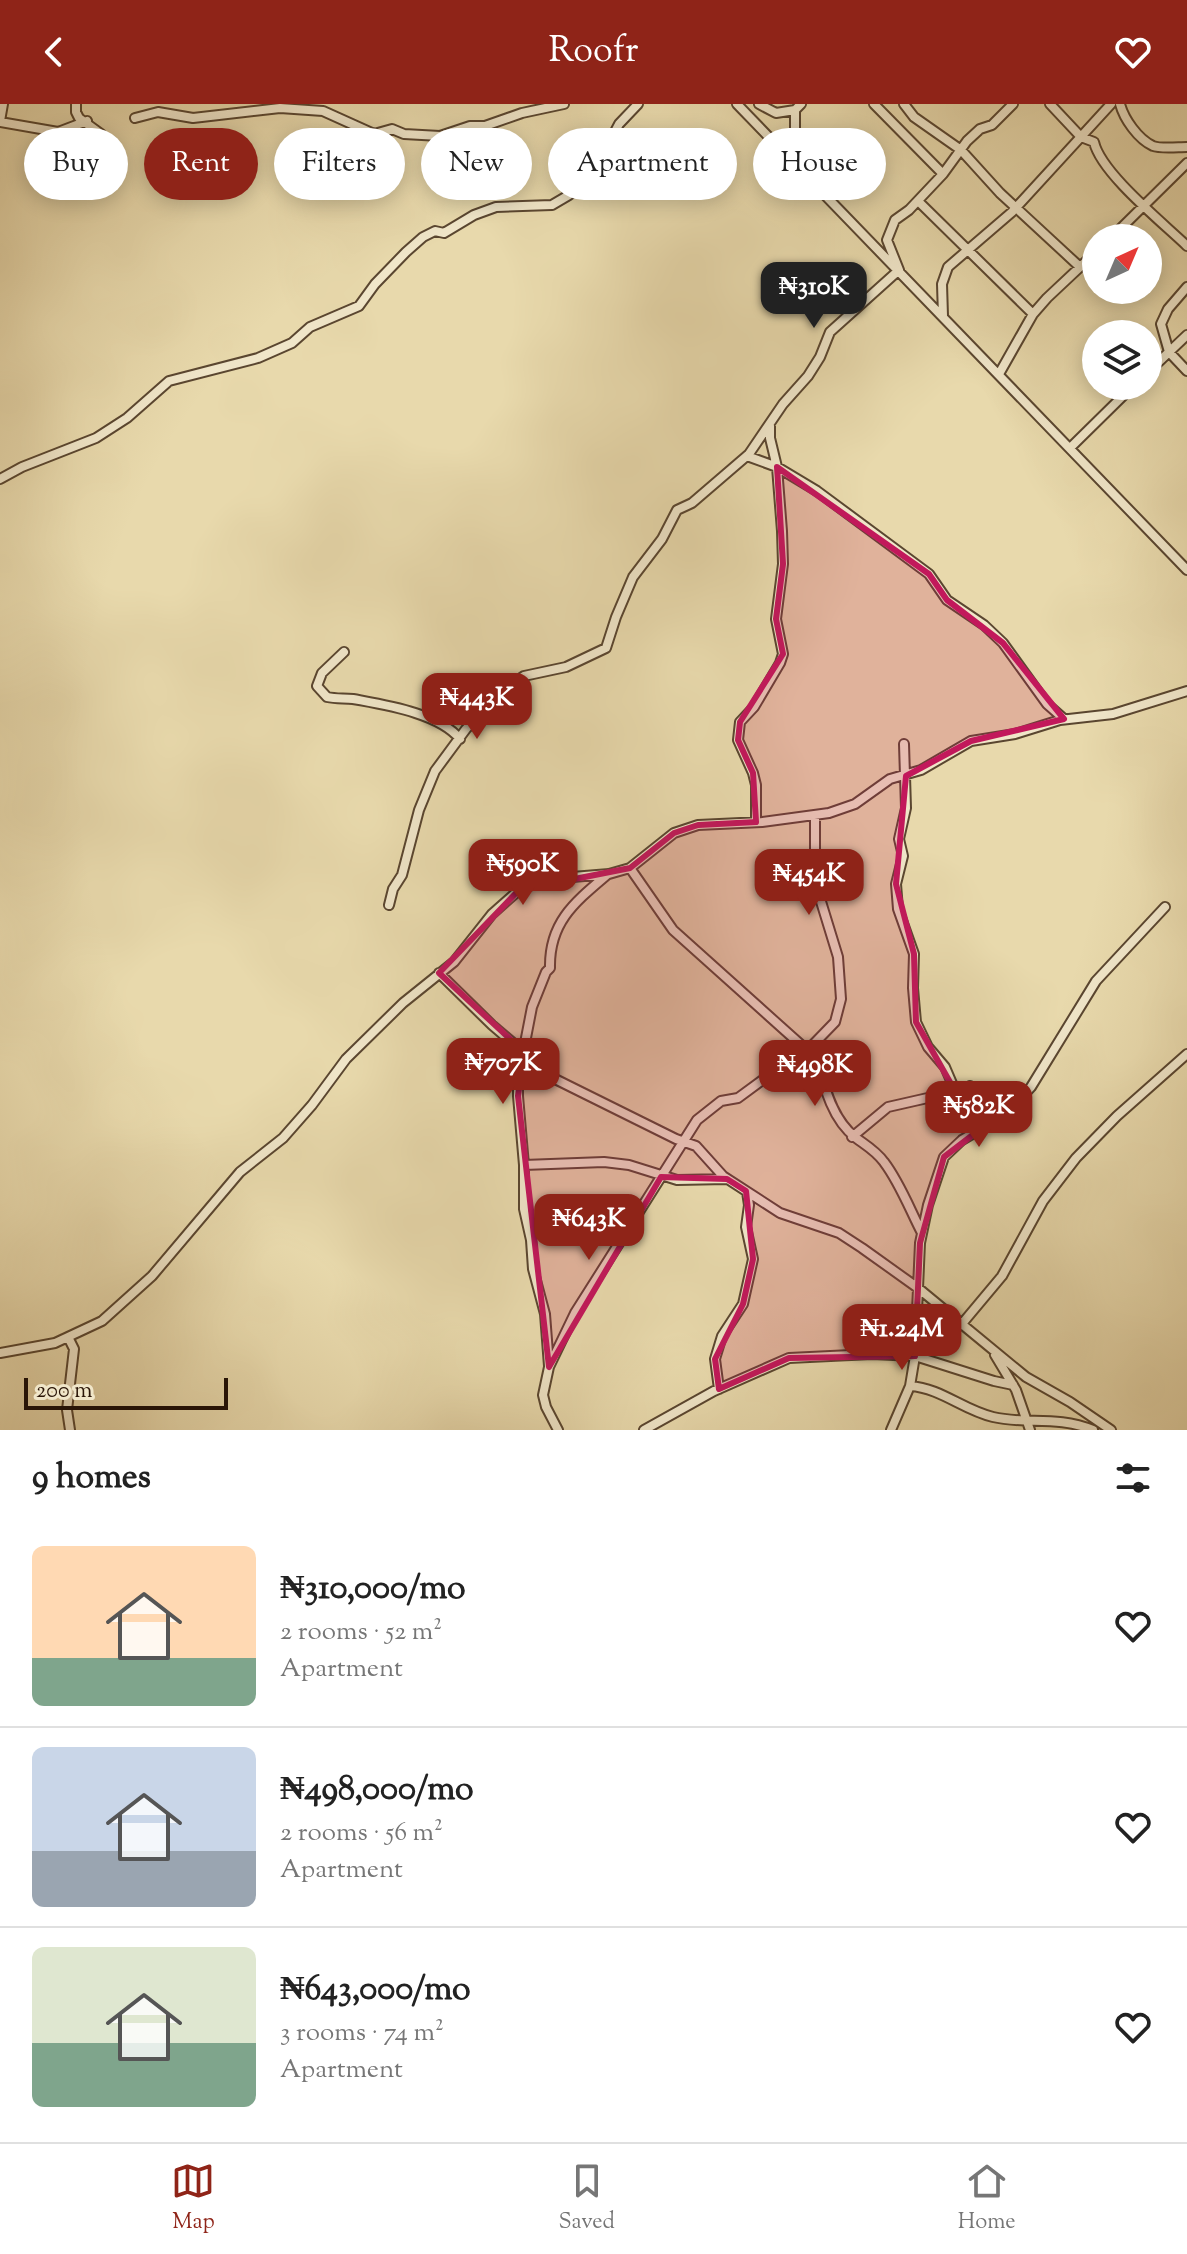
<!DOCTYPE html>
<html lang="en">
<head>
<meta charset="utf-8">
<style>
  body { margin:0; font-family:"Sorts Mill Goudy",serif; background:#f2f2f2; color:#222; height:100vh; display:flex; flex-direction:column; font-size:30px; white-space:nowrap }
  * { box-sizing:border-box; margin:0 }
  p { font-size:26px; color:#767676 }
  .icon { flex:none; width:44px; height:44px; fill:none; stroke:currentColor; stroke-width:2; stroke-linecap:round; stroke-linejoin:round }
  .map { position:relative; height:1326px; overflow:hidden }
  .panel { display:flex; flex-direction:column; background:#fff; flex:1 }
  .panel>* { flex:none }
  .hud { position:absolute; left:24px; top:24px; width:1140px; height:72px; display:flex; gap:16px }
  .needle { width:52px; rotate:44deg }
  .buttons { position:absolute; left:1082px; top:120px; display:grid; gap:16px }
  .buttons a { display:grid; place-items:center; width:80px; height:80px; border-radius:50%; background:#fff; box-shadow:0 4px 20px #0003; font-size:40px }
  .scale { position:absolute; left:24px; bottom:20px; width:204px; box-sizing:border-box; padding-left:8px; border:4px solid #2a1507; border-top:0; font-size:22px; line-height:28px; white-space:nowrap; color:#2a1507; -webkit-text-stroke:6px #f0e6c9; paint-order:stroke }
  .price { position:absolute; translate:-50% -68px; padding:0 18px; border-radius:16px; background:#8f2418; color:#fff; font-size:26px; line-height:52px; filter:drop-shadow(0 2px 4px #0008) }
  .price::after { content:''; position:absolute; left:50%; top:48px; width:24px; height:18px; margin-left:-12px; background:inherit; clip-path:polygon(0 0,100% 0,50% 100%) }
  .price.on { background:#222; color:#fff }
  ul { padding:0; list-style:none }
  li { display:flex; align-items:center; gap:24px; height:200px; padding:0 32px }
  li+li { border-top:2px solid #e0e0e0 }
  li span { display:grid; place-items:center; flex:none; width:224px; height:160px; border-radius:12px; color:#555 }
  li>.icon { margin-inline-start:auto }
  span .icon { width:96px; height:96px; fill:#fffc; stroke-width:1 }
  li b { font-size:34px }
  h2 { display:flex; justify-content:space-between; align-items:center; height:96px; padding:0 32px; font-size:34px }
  .chip { padding:0 28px; border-radius:36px; background:#fff; box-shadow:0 4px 20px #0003; font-size:28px; line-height:72px }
  .chip.on { background:#8f2418; color:#fff }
  header { display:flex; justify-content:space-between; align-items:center; height:104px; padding:0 32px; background:#8f2418; color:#fff; font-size:36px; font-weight:600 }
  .tab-bar { display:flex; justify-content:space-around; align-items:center; height:112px; border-top:2px solid #e0e0e0; background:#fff; font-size:22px; color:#767676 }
  .tab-bar a { display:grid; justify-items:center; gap:4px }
  .tab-bar .on { color:#8f2418 }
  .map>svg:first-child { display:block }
</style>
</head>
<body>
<header><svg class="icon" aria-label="back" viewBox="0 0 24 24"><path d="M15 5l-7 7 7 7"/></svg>Roofr<svg class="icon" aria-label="heart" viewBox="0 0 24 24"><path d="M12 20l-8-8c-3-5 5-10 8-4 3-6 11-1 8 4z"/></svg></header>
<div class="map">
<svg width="1187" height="1326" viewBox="0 0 1187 1326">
  <rect width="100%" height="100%" fill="#e8d9ac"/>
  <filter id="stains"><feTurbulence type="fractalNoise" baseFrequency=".0025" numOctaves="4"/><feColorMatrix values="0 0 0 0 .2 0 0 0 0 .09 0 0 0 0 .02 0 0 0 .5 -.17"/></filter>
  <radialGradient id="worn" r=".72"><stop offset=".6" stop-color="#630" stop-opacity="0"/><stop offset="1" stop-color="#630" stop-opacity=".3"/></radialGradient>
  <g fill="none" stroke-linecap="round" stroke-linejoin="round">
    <defs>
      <path id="street" d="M 76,0 L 76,8 L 79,14 L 101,30 L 120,62
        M 737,0 L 1187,466
        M 759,0 L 776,9 L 795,6
        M 801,0 L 795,6 L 795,40 L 809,69
        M 874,0 L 943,70
        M 904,0 L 914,13 L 961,46 L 1000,89 L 1080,163
        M 1050,0 L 1081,33 L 1094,38 C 1101,69 1162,118 1187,142
        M 1120,0 C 1124,15 1138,35 1153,42 C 1161,45 1178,43 1187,43
        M 135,14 L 158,8 L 193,14 L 280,4 L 323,7 L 374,30 L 392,25 L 404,30 L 440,32 L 470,22 L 485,22 L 522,9 L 564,0
        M 0,17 L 3,0
        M 0,18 L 58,28 L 87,17
        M 918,97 L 1033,210
        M 1111,134 L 1187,59
        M 1187,183 L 1168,205 L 1161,220 L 1169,248 L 1187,267
        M 943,212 L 942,180 L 948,163 L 1012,108 L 1111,0
        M 1148,268 L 1187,231
        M 999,270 L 1033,210 L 1047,194 L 1096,148
        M 1070,344 L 1133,282
        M 747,352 L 777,363 L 817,387 L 929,470 L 947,496 L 984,521 L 1003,539 L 1047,600 L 1064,615
        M 0,375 L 22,363 L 96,334 L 127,314 L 169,277 L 258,254 L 292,239 L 310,223 L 359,202 L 375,180 L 406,148 L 423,133 L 435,127 L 444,129 L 474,111 L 496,103 L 552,101 L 569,91 L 586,76 L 599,58 L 619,20 L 638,0
        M 344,548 L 322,569 L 317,582 L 327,593 C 336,595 344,594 353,595 C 385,601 439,609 460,635
        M 904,640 L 906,704 L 899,735 L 903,752 L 896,780 L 898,805 L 914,850 L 913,884 L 916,918 L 928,943 L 945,963 L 957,991
        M 756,718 L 756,681 L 753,669 L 738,636 L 740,618 L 754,603 L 780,559 L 783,550 L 776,515 L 783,460 L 782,427 L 777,363 L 770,334 L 770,322
        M 630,764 L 673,826 L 819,957 C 824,985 833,1016 856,1034 C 867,1042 876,1047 884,1058 C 900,1079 910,1106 922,1129
        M 389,801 L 393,785 L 402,771 L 419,706 L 435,667 L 466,625 L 501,588 L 524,572 L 566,563 L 606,544 L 616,513 L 633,473 L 662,435 L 677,406 L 692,399 L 749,350 L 783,300 L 808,272 L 820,253 L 830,228 L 899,166 L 887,136 L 895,116 L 909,106 L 943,70 L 967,37 L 980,25 L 992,21 L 1013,0
        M 439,869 L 492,921 L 555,975 L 676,1035 L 696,1042 L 723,1072 L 780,1109 L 839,1129 L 862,1144 L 918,1184 L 1026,1273 L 1070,1298 L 1111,1326
        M 852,1033 L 888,1003 L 932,993 L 951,995 L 970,982 L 1003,1000 L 1017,997
        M 524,1061 L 604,1058 L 629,1061 L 677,1076 L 727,1075
        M 961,1221 L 1002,1172 L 1043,1097 L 1076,1054 L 1117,1012 L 1187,950
        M 68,1233 L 74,1245 L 67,1306 L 70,1326
        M 0,1249 L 55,1239 L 102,1217 L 152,1172 L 240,1068 L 283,1034 L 312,1001 L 346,955 L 403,899 L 454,858 L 492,810 L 519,786 L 548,775 L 609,770 L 630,764 L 674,729 L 698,721 L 762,718 L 829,709 L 855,700 L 890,675 L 921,666 L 971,637 L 1015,630 L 1060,616 L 1113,610 L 1187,587
        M 995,1251 L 1016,1286 L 1030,1326
        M 549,1262 L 545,1210 L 533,1165 L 531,1136 L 524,1105 L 524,1061 L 518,992 L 518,975 L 532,903 L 546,868 L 550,864 C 549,818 575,798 608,770
        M 910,1282 C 941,1284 963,1306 993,1313 C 1027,1321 1056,1311 1093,1326
        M 719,1285 L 715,1255 L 722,1232 L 743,1200 L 753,1155 L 746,1123 L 749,1101 L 747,1088
        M 558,1326 L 546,1303 L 543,1291 L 549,1263 L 575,1209 L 697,1016 L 721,997 L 738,994 L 772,969 L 804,950 L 835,918 L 841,895 L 838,853 L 815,778 L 815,712
        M 644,1326 L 714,1287 L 789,1254 L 872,1250 L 915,1252 L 994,1277 L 1013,1281
        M 891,1326 L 910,1282 L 915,1252 L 920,1139 L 928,1101 L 944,1053 L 962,1036 L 1007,1009 L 1031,983 L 1096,877 L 1165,803"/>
    </defs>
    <use href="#street" stroke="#5a4630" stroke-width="12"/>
    <use href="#street" stroke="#f0e6c9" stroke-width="8"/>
  </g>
  <path fill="#c2185b" fill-opacity="0.2" stroke="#c2185b" stroke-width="6" stroke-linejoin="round" d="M 777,363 L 929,470 L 947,496 L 1003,539 L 1064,615 L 971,637 L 906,672 L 896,780 L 914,850 L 916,918 L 955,987 L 972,983 L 1007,1002 L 1021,994 L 944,1053 L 920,1139 L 915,1252 L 789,1254 L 719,1285 L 715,1255 L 743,1200 L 753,1155 L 746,1087 L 727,1075 L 661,1073 L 549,1263 L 518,992 L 524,948 L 439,869 L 519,786 L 630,764 L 674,729 L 698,721 L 756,718 L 753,669 L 738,636 L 740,618 L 783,550 L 776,515 L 783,460 Z"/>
  <rect width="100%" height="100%" filter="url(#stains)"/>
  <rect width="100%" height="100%" fill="url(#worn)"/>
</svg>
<div class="buttons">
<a><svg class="needle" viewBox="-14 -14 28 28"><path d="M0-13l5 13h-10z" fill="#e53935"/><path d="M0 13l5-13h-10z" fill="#767676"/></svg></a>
<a><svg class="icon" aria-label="layers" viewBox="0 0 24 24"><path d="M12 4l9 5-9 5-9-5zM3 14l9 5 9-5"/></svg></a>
</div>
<div class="scale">200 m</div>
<b class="price on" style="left:814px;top:226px">₦310K</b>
<b class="price" style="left:477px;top:637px">₦443K</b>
<b class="price" style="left:523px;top:803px">₦590K</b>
<b class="price" style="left:809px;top:813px">₦454K</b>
<b class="price" style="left:503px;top:1002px">₦707K</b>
<b class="price" style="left:815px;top:1004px">₦498K</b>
<b class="price" style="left:979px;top:1045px">₦582K</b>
<b class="price" style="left:589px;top:1158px">₦643K</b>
<b class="price" style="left:902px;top:1268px">₦1.24M</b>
<div class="hud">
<a class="chip">Buy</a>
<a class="chip on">Rent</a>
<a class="chip">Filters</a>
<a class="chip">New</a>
<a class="chip">Apartment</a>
<a class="chip">House</a>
</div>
</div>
<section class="panel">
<h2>9 homes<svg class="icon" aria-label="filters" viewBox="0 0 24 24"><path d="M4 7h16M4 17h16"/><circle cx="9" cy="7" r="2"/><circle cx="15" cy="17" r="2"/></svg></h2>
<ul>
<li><span style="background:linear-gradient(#ffd9b3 70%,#7fa58c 0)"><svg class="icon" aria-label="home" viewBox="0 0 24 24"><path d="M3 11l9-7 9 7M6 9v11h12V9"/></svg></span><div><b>₦310,000/mo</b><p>2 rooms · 52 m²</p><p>Apartment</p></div><svg class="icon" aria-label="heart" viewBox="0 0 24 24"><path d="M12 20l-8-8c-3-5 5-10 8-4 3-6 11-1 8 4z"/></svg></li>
<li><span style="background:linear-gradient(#c9d6e8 65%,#9aa5b1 0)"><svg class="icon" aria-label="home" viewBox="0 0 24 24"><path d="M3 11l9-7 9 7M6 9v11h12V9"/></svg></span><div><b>₦498,000/mo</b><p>2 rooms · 56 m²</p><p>Apartment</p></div><svg class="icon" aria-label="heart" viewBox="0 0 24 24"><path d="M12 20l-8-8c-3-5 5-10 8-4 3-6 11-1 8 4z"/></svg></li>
<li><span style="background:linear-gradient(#dfe7d0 60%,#7fa58c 0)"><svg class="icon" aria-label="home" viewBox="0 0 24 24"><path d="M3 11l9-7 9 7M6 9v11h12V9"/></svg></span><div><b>₦643,000/mo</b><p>3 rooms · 74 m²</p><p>Apartment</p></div><svg class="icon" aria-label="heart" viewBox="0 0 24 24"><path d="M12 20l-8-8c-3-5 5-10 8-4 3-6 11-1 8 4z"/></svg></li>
</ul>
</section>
<nav class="tab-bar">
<a class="on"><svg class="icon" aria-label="map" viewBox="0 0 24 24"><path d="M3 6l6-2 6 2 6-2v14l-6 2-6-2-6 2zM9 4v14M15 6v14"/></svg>Map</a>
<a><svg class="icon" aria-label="saved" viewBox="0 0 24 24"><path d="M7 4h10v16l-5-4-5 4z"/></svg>Saved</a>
<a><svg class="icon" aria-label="home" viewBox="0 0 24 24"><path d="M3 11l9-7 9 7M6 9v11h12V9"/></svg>Home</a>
</nav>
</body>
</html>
